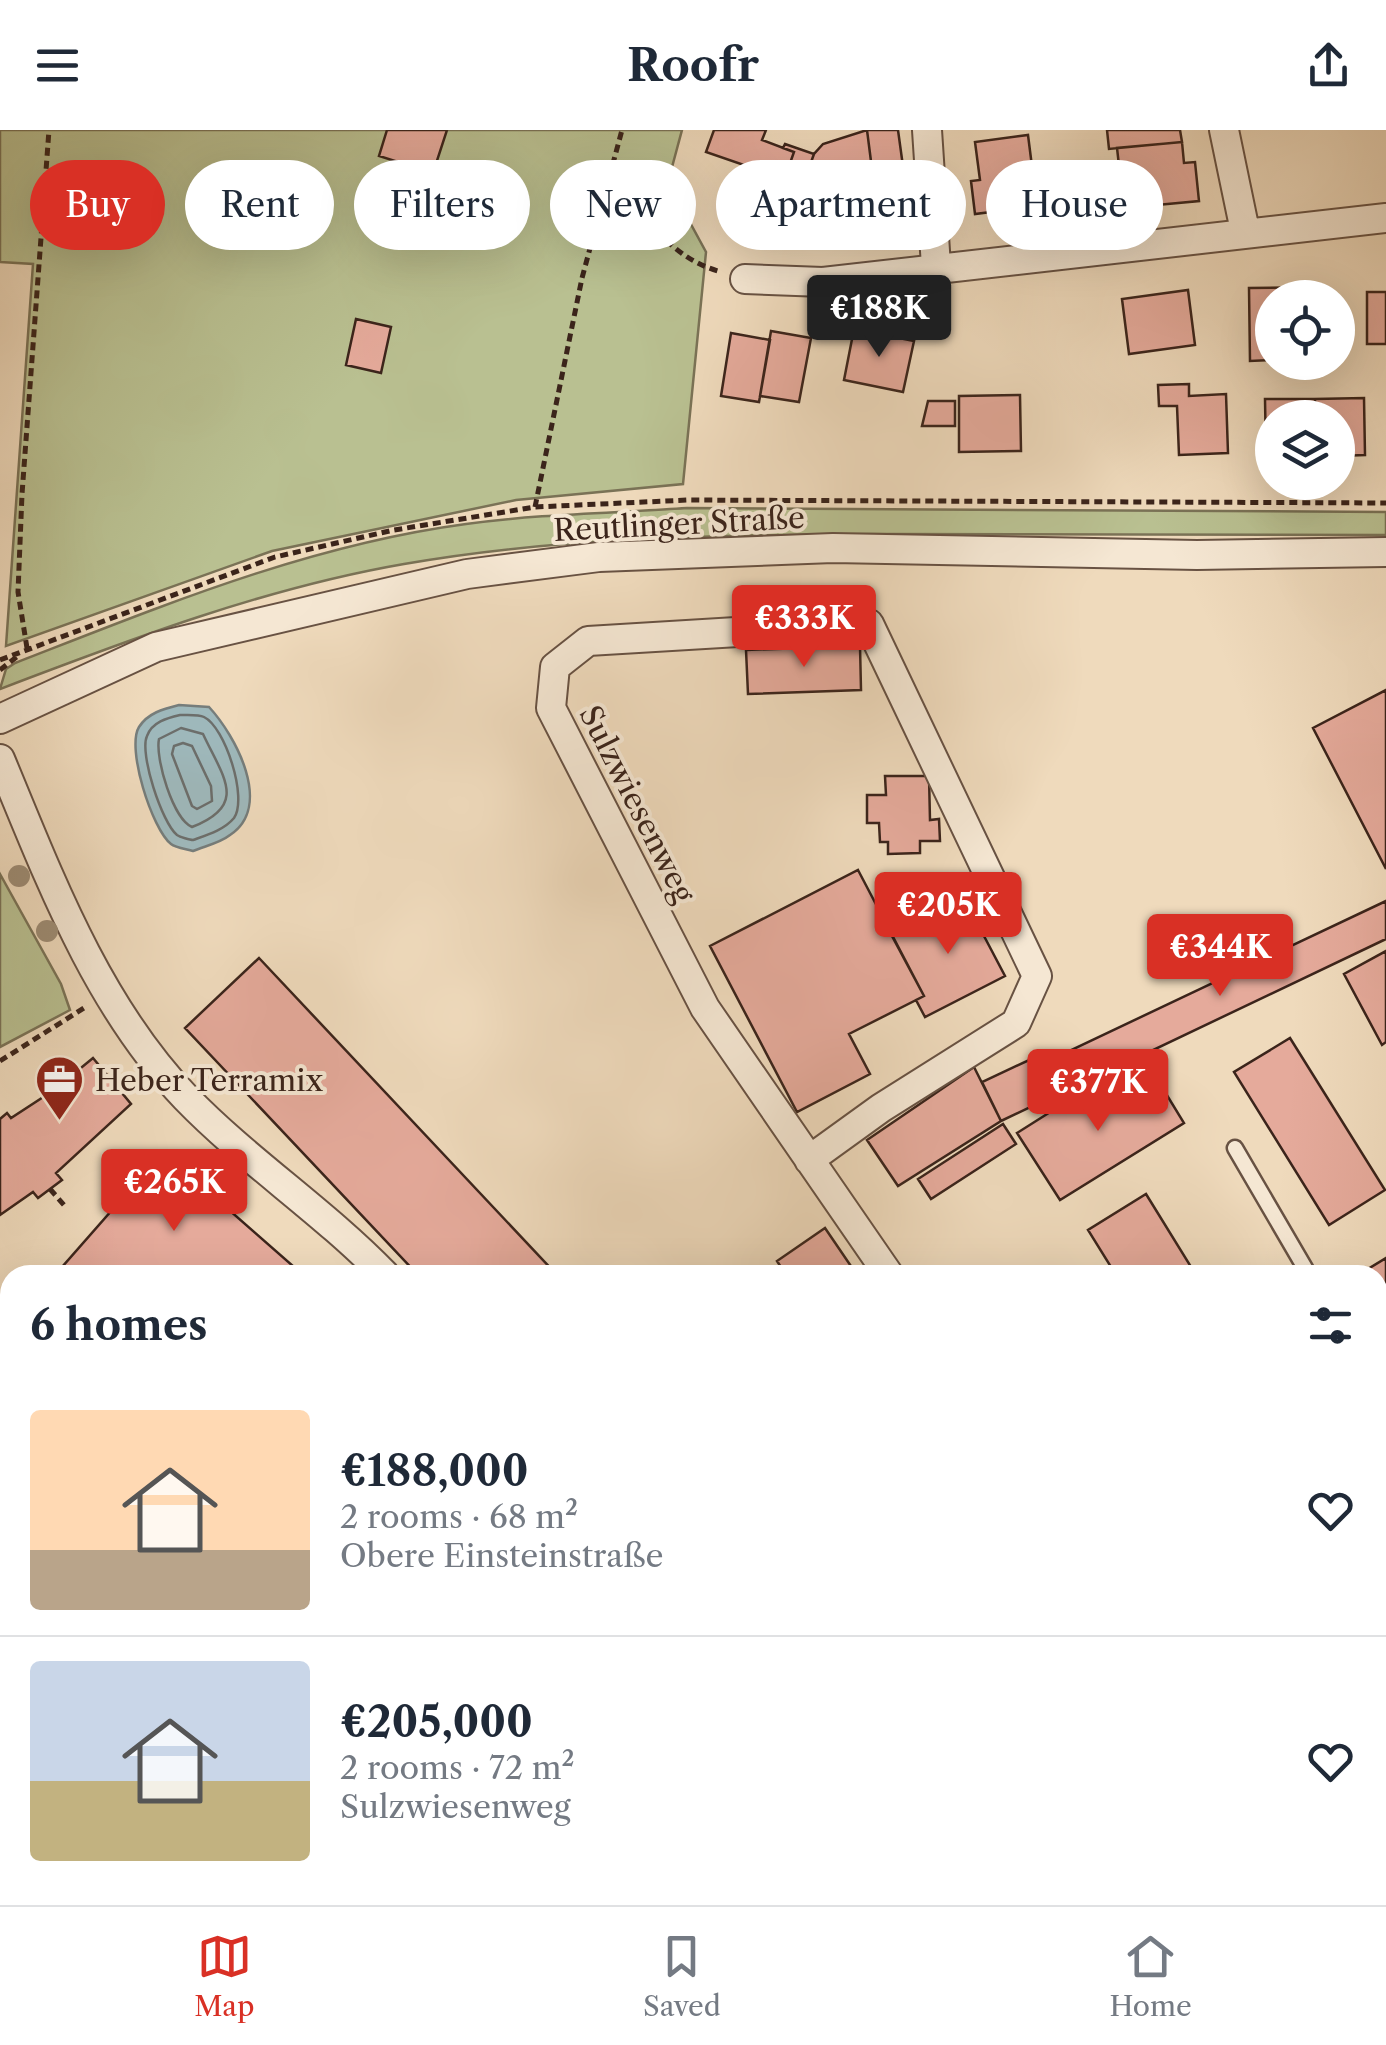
<!DOCTYPE html>
<html lang="en">
<head>
<meta charset="utf-8">
<style>
  body { margin:0; font-family:"Libre Caslon Text",serif; background:#f6f6f7; color:#1f2937; height:100vh; display:flex; flex-direction:column; font-size:38px; white-space:nowrap }
  * { box-sizing:border-box; margin:0 }
  p { font-size:32px; color:#747a83 }
  .icon { flex:none; width:55px; height:55px; fill:none; stroke:currentColor; stroke-width:2; stroke-linecap:round; stroke-linejoin:round }
  .map { position:relative; flex:1; overflow:hidden }
  .panel { position:absolute; left:0px; top:1135px; width:1388px; height:640px; display:flex; flex-direction:column; background:#fff; border-radius:30px 30px 0 0; box-shadow:0 10px 40px #0002 }
  .panel>* { flex:none }
  .top-card { position:absolute; left:30px; top:30px; width:1328px; height:90px; display:flex; gap:20px }
  .controls { position:absolute; left:1255px; top:150px; display:grid; gap:20px }
  .controls a { display:grid; place-items:center; width:100px; height:100px; border-radius:50%; background:#fff; box-shadow:0 10px 40px #0002; font-size:50px }
  .price { position:absolute; translate:-50% -85px; padding:0 22px; border-radius:10px; background:#d93025; color:#fff; font-size:32px; line-height:65px; filter:drop-shadow(0 2px 5px #0008) }
  .price::after { content:''; position:absolute; left:50%; top:60px; width:30px; height:22px; margin-left:-15px; background:inherit; clip-path:polygon(0 0,100% 0,50% 100%) }
  .price.active { background:#222; color:#fff }
  ul { padding:0; list-style:none }
  li { display:flex; align-items:center; gap:30px; height:250px; padding:0 30px }
  li+li { border-top:2px solid #e0e1e3 }
  li span { display:grid; place-items:center; flex:none; width:280px; height:200px; border-radius:10px; color:#555 }
  li>.icon { margin-inline-start:auto }
  span .icon { width:120px; height:120px; fill:#fffc; stroke-width:1 }
  li b { font-size:42px }
  h2 { display:flex; justify-content:space-between; align-items:center; height:120px; padding:0 30px; font-size:42px }
  .chip { padding:0 35px; border-radius:45px; background:#fff; box-shadow:0 10px 40px #0002; font-size:35px; line-height:90px }
  .chip.active { background:#d93025; color:#fff }
  header { display:flex; justify-content:space-between; align-items:center; height:130px; padding:0 30px; background:#fff; font-size:45px; font-weight:800 }
  .menu { display:flex; justify-content:space-around; align-items:center; height:140px; border-top:2px solid #e0e1e3; background:#fff; font-size:28px; color:#747a83 }
  .menu a { display:grid; justify-items:center; gap:5px }
  .menu .active { color:#d93025 }
  .map>svg:first-child { display:block }
</style>
</head>
<body>
<header><svg class="icon" aria-label="menu" viewBox="0 0 24 24"><path d="M4 6h16M4 12h16M4 18h16"/></svg>Roofr<svg class="icon" aria-label="share" viewBox="0 0 24 24"><path d="M12 15V3M7 8l5-5 5 5M5 13v7h14v-7"/></svg></header>
<div class="map">
<svg width="1386" height="1775" viewBox="0 0 1386 1775">
  <rect width="100%" height="100%" fill="#efdabc"/>
  <filter id="stains"><feTurbulence type="fractalNoise" baseFrequency=".002" numOctaves="4"/><feColorMatrix values="0 0 0 0 .2 0 0 0 0 .09 0 0 0 0 .02 0 0 0 .5 -.17"/></filter>
  <radialGradient id="worn" r=".72"><stop offset=".6" stop-color="#630" stop-opacity="0"/><stop offset="1" stop-color="#630" stop-opacity=".3"/></radialGradient>
  <path fill="#b9c091" stroke="#7a7256" stroke-width="2.5" d="M 0,0 L 682,0 L 668,52 L 706,122 L 683,354 L 516,370 L 272,421 L 6,516 L 33,134 L 0,132 Z
    M 687,378 L 1386,382 L 1386,405 C 1214,404 1043,403 872,404 C 716,405 558,407 404,434 C 265,458 131,509 0,559 L 6,539 L 15,533 C 162,476 308,415 466,394 C 539,384 614,383 687,378 Z
    M 0,744 L 61,854 L 70,880 L 0,917 Z
    M 0,1240 L 10,1252 L 10,1765 L 246,1765 L 246,1775 L 0,1775 Z"/>
  <path fill="#9eb8bb" stroke="#767d7b" stroke-width="2.5" d="M 179,575 L 209,577 C 235,605 274,676 230,705 C 220,713 205,716 193,721 C 187,719 176,718 171,714 C 152,699 126,618 139,597 C 148,583 163,579 179,575 Z"/>
  <g fill="none" stroke-linecap="round" stroke-linejoin="round">
    <path stroke="#6c6e6b" stroke-width="2.5" d="M 180,585 C 186,585 198,584 204,587 C 225,597 248,668 234,688 C 224,700 207,705 193,710 C 190,710 180,707 177,705 C 162,693 139,623 147,606 C 152,592 167,588 180,585 Z
      M 181,598 L 203,604 C 223,647 249,675 192,697 C 173,689 155,628 159,609 Z
      M 183,613 L 192,616 L 211,656 L 212,671 L 197,679 L 192,676 L 172,624 L 174,616 Z"/>
  </g>
  <path fill="#e5aa9b" stroke="#3b241b" stroke-width="2.5" d="M 387,0 L 447,0 L 433,43 L 379,26 Z
    M 714,0 L 766,0 L 762,10 L 794,22 L 774,79 L 746,69 L 739,49 L 744,35 L 706,22 Z
    M 867,0 L 875,62 L 824,65 L 822,59 L 801,60 L 814,24 L 823,14 Z
    M 867,0 L 898,0 L 905,51 L 874,55 Z
    M 1107,0 L 1180,0 L 1182,12 L 1109,19 Z
    M 1028,5 L 1037,76 L 975,84 L 971,51 L 980,50 L 975,12 Z
    M 1182,12 L 1184,33 L 1195,32 L 1199,71 L 1136,77 L 1134,51 L 1121,53 L 1117,18 Z
    M 785,14 L 814,24 L 801,60 L 783,53 L 794,22 L 783,18 Z
    M 1322,157 L 1322,168 L 1272,168 L 1272,230 L 1250,231 L 1249,158 Z
    M 1188,160 L 1195,215 L 1129,224 L 1122,169 Z
    M 1367,162 L 1386,162 L 1386,214 L 1367,214 Z
    M 356,189 L 391,197 L 381,243 L 346,235 Z
    M 854,199 L 914,211 L 903,262 L 844,250 Z
    M 771,201 L 811,208 L 799,272 L 760,266 Z
    M 731,203 L 770,210 L 759,272 L 721,266 Z
    M 1189,254 L 1189,266 L 1226,264 L 1228,323 L 1179,325 L 1177,276 L 1159,276 L 1158,255 Z
    M 1020,265 L 1021,321 L 959,322 L 959,266 Z
    M 1364,268 L 1365,325 L 1338,326 L 1338,288 L 1315,288 L 1315,269 Z
    M 1265,269 L 1315,269 L 1315,288 L 1272,288 L 1272,326 L 1266,326 Z
    M 928,271 L 955,271 L 955,296 L 922,296 Z
    M 860,516 L 861,560 L 748,564 L 746,520 Z
    M 1386,560 L 1386,739 L 1313,598 Z
    M 885,646 L 929,646 L 930,690 L 939,689 L 940,711 L 920,711 L 920,723 L 888,724 L 888,712 L 880,712 L 879,693 L 867,693 L 867,665 L 886,665 Z
    M 858,740 L 924,866 L 849,904 L 870,944 L 797,982 L 710,816 Z
    M 964,768 L 1005,846 L 925,887 L 916,870 L 924,866 L 892,806 Z
    M 1386,771 L 1386,809 L 1063,963 L 1048,931 Z
    M 1386,821 L 1386,912 L 1382,915 L 1344,844 Z
    M 259,828 L 557,1145 L 418,1145 L 185,898 Z
    M 1290,908 L 1385,1060 L 1329,1095 L 1234,942 Z
    M 1040,925 L 1058,964 L 1001,991 L 982,952 Z
    M 93,928 L 131,974 L 56,1043 L 62,1050 L 38,1068 L 33,1062 L 0,1085 L 0,989 L 7,983 L 11,988 L 54,960 Z
    M 974,937 L 1001,991 L 898,1056 L 867,1010 Z
    M 1154,944 L 1184,993 L 1060,1070 L 1017,1003 L 1093,955 L 1105,975 Z
    M 1003,994 L 1016,1014 L 931,1069 L 918,1049 Z
    M 163,1022 L 302,1144 L 301,1145 L 55,1145 Z
    M 1146,1064 L 1196,1145 L 1116,1145 L 1088,1100 Z
    M 825,1098 L 857,1145 L 786,1145 L 777,1131 Z
    M 1386,1128 L 1386,1205 L 1378,1207 L 1378,1145 L 1358,1145 Z
    M 1386,1409 L 1386,1464 L 1378,1453 L 1378,1416 Z
    M 1293,1765 L 1322,1765 L 1329,1775 L 1279,1775 Z"/>
  <g fill="none" stroke-linecap="round" stroke-linejoin="round">
    <defs>
      <path id="service" d="M 1235,1018 L 1309,1145
        M 1378,1536 L 1386,1545"/>
      <path id="minor" d="M 927,0 L 936,136
        M 1224,0 L 1245,101
        M 745,149 L 823,152 L 1386,88
        M 0,589 L 156,517 L 467,444 L 599,427 L 833,418 L 1197,425 L 1386,422
        M 0,629 C 49,747 96,874 186,968 C 247,1031 323,1081 385,1145
        M 809,1030 L 881,978 L 1016,893 L 1037,846 L 869,494 L 588,511 L 555,537 L 551,578 L 705,878 L 889,1145
        M 1378,1270 L 1386,1264
        M 569,1775 L 570,1765"/>
    </defs>
    <use href="#service" stroke="#685243" stroke-width="19"/>
    <use href="#minor" stroke="#685243" stroke-width="32"/>
    <path stroke="#3b241b" stroke-width="5" stroke-dasharray="8 5" stroke-linecap="butt" d="M 614,36 C 643,81 664,125 718,141
      M 535,377 L 582,148 L 622,0
      M 27,518 L 18,462 L 22,364 L 49,0
      M 0,530 L 275,427 L 394,400 L 535,377 L 688,370 L 1386,373
      M 0,540 L 19,525
      M 0,931 L 84,878
      M 50,1059 L 64,1075"/>
    <use href="#service" stroke="#f5e7d3" stroke-width="14"/>
    <use href="#minor" stroke="#f5e7d3" stroke-width="28"/>
  </g>
  <g fill="#9d8b73">
    <circle cx="19" cy="746" r="11"/>
    <circle cx="47" cy="801" r="11"/>
  </g>
  <defs>
    <symbol id="office-pin" viewBox="-11 -11 22 30"><path d="M0 17L-7.5 6A9.5 9.5 0 1 1 7.5 6Z" fill="#8f2418" stroke="#f5e7d3"/><path d="M-6-3h4V-5.5h4V-3h4V5H-6ZM-1-4.5V-3h2v-1.5ZM-6 0V1H6V0Z" fill="#fff"/></symbol>
  </defs>
  <g fill-rule="evenodd">
    <use href="#office-pin" x="32" y="922" width="55" height="75"/>
  </g>
  <g text-anchor="middle" dominant-baseline="central" stroke-width="8" stroke-linejoin="round" paint-order="stroke">
    <g font-size="30" fill="#3b241b" stroke="#f5e7d3">
      <text transform="translate(679 394) rotate(-3)">Reutlinger Straße</text>
      <text transform="translate(637 674) rotate(63)">Sulzwiesenweg</text>
    </g>
    <g font-size="30" fill="#3b241b" stroke="#f5e7d3" text-anchor="start">
      <text x="95" y="950">Heber Terramix</text>
    </g>
  </g>
  <rect width="100%" height="100%" filter="url(#stains)"/>
  <rect width="100%" height="100%" fill="url(#worn)"/>
</svg>
<div class="controls">
<a><svg class="icon" aria-label="locate" viewBox="0 0 24 24"><circle cx="12" cy="12" r="6"/><path d="M12 2v4M12 18v4M2 12h4M18 12h4"/></svg></a>
<a><svg class="icon" aria-label="layers" viewBox="0 0 24 24"><path d="M12 4l9 5-9 5-9-5zM3 14l9 5 9-5"/></svg></a>
</div>
<b class="price active" style="left:879px;top:230px">€188K</b>
<b class="price" style="left:804px;top:540px">€333K</b>
<b class="price" style="left:948px;top:827px">€205K</b>
<b class="price" style="left:1220px;top:869px">€344K</b>
<b class="price" style="left:1098px;top:1004px">€377K</b>
<b class="price" style="left:174px;top:1104px">€265K</b>
<div class="top-card">
<a class="chip active">Buy</a>
<a class="chip">Rent</a>
<a class="chip">Filters</a>
<a class="chip">New</a>
<a class="chip">Apartment</a>
<a class="chip">House</a>
</div>
<section class="panel">
<h2>6 homes<svg class="icon" aria-label="filters" viewBox="0 0 24 24"><path d="M4 7h16M4 17h16"/><circle cx="9" cy="7" r="2"/><circle cx="15" cy="17" r="2"/></svg></h2>
<ul>
<li><span style="background:linear-gradient(#ffd9b3 70%,#b9a48a 0)"><svg class="icon" aria-label="home" viewBox="0 0 24 24"><path d="M3 11l9-7 9 7M6 9v11h12V9"/></svg></span><div><b>€188,000</b><p>2 rooms · 68 m²</p><p>Obere Einsteinstraße</p></div><svg class="icon" aria-label="heart" viewBox="0 0 24 24"><path d="M12 20l-8-8c-3-5 5-10 8-4 3-6 11-1 8 4z"/></svg></li>
<li><span style="background:linear-gradient(#c9d6e8 60%,#c2b280 0)"><svg class="icon" aria-label="home" viewBox="0 0 24 24"><path d="M3 11l9-7 9 7M6 9v11h12V9"/></svg></span><div><b>€205,000</b><p>2 rooms · 72 m²</p><p>Sulzwiesenweg</p></div><svg class="icon" aria-label="heart" viewBox="0 0 24 24"><path d="M12 20l-8-8c-3-5 5-10 8-4 3-6 11-1 8 4z"/></svg></li>
</ul>
</section>
</div>
<nav class="menu">
<a class="active"><svg class="icon" aria-label="map" viewBox="0 0 24 24"><path d="M3 6l6-2 6 2 6-2v14l-6 2-6-2-6 2zM9 4v14M15 6v14"/></svg>Map</a>
<a><svg class="icon" aria-label="saved" viewBox="0 0 24 24"><path d="M7 4h10v16l-5-4-5 4z"/></svg>Saved</a>
<a><svg class="icon" aria-label="home" viewBox="0 0 24 24"><path d="M3 11l9-7 9 7M6 9v11h12V9"/></svg>Home</a>
</nav>
</body>
</html>
